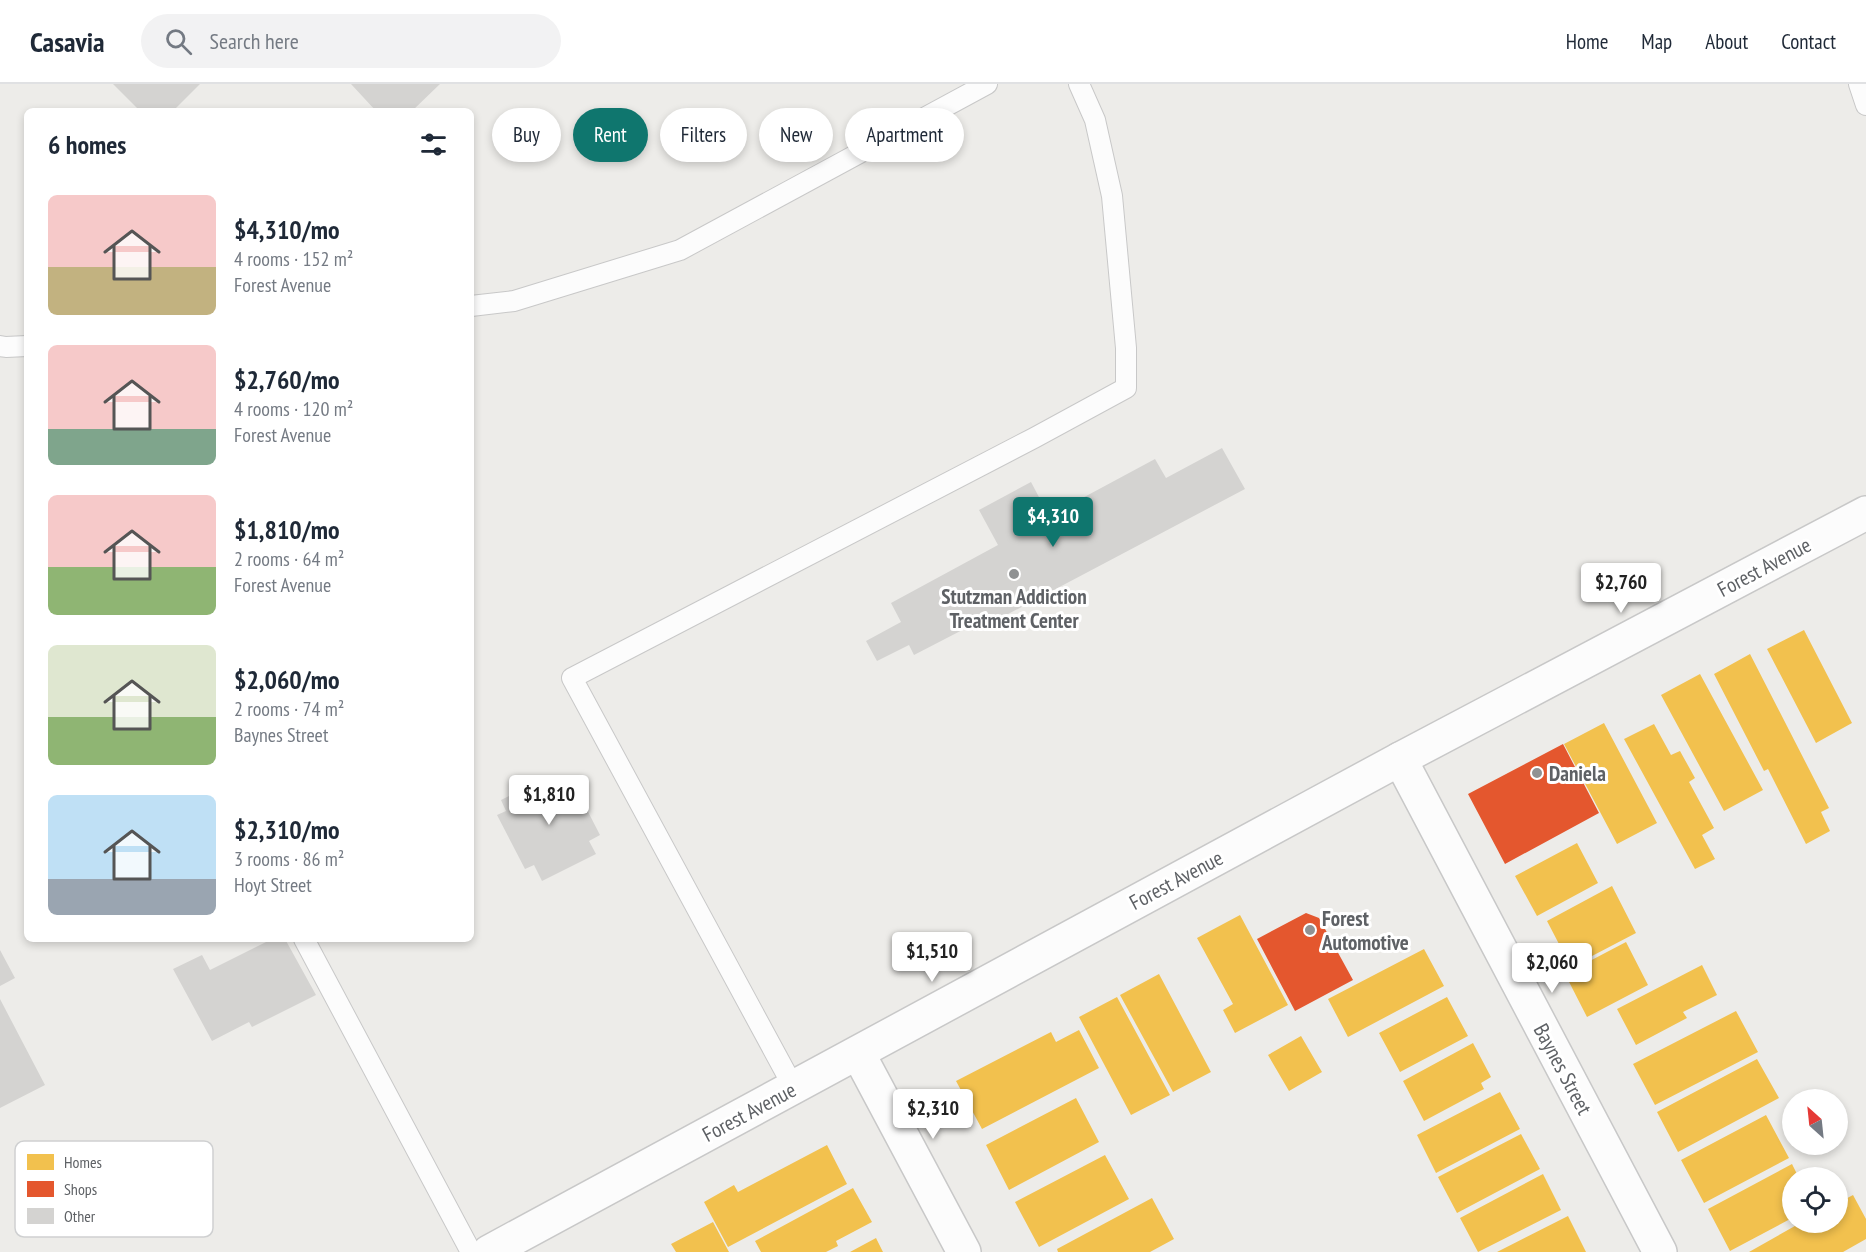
<!DOCTYPE html>
<html lang="en">
<head>
<meta charset="utf-8">
<style>
  body { margin:0; font-family:"PT Sans Narrow",sans-serif; background:#f2f2f3; color:#1f2937; height:100vh; display:flex; flex-direction:column; font-size:22px; white-space:nowrap }
  * { box-sizing:border-box; margin:0 }
  p { font-size:20px; color:#747a83 }
  .icon { flex:none; width:33px; height:33px; fill:none; stroke:currentColor; stroke-width:2; stroke-linecap:round; stroke-linejoin:round }
  .map { position:relative; flex:1; overflow:hidden }
  .drawer { position:absolute; left:24px; top:24px; width:450px; height:834px; display:flex; flex-direction:column; background:#fff; border-radius:9px; box-shadow:0 3px 9px #0003 }
  .drawer>* { flex:none }
  .guide { position:absolute; left:492px; top:24px; width:570px; height:54px; display:flex; gap:12px }
  .needle { width:39px; rotate:333deg }
  .controls { position:absolute; left:1782px; top:1005px; display:grid; gap:12px }
  .controls a { display:grid; place-items:center; width:66px; height:66px; border-radius:50%; background:#fff; box-shadow:0 3px 9px #0003; font-size:30px }
  .price { position:absolute; translate:-50% -51px; padding:0 14px; border-radius:6px; background:#fff; color:#222; font-size:20px; line-height:39px; filter:drop-shadow(0 2px 3px #0008) }
  .price::after { content:''; position:absolute; left:50%; top:36px; width:18px; height:14px; margin-left:-9px; background:inherit; clip-path:polygon(0 0,100% 0,50% 100%) }
  .price.current { background:#0f766e; color:#fff }
  ul { padding:0; list-style:none }
  li { display:flex; align-items:center; gap:18px; height:150px; padding:0 24px }
  li span { display:grid; place-items:center; flex:none; width:168px; height:120px; border-radius:9px; color:#555 }
  li>.icon { margin-inline-start:auto }
  span .icon { width:72px; height:72px; fill:#fffc; stroke-width:1 }
  li b { font-size:26px }
  h2 { display:flex; justify-content:space-between; align-items:center; height:72px; padding:0 24px; font-size:26px }
  .pill { padding:0 21px; border-radius:27px; background:#fff; box-shadow:0 3px 9px #0003; font-size:21px; line-height:54px }
  .pill.current { background:#0f766e; color:#fff }
  header { display:flex; align-items:center; gap:36px; box-sizing:border-box; height:84px; padding:0 30px; background:#fff; border-bottom:2px solid #e0e1e3 }
  header strong { font-size:28px }
  nav { display:flex; gap:33px; margin-inline-start:auto; font-size:21px }
  .search { width:420px; height:54px; background:#f2f2f3; display:flex; align-items:center; gap:15px; box-sizing:border-box; padding:0 21px; border-radius:33px; color:#747a83; font-size:22px }
  .map>svg:first-child { display:block }
</style>
</head>
<body>
<header>
<strong>Casavia</strong>
<div class="search"><svg class="icon" aria-label="search" viewBox="0 0 24 24"><circle cx="10" cy="10" r="6"/><path d="M15 15l6 6"/></svg>Search here</div>
<nav><a>Home</a><a>Map</a><a>About</a><a>Contact</a></nav>
</header>
<div class="map">
<svg width="1866" height="1168" viewBox="0 0 1866 1168">
  <rect width="100%" height="100%" fill="#edece9"/>
  <path fill="#f2c14e" d="M 1804,546 L 1852,639 L 1816,659 L 1767,565 Z
    M 1750,570 L 1829,724 L 1821,728 L 1830,747 L 1806,760 L 1768,685 L 1764,687 L 1714,590 Z
    M 1700,590 L 1763,706 L 1724,727 L 1661,611 Z
    M 1604,639 L 1657,739 L 1617,760 L 1564,660 Z
    M 1654,640 L 1671,671 L 1680,667 L 1695,694 L 1689,698 L 1714,744 L 1702,751 L 1715,775 L 1695,785 L 1624,655 Z
    M 1577,759 L 1598,799 L 1537,832 L 1515,792 Z
    M 1612,802 L 1636,849 L 1571,883 L 1547,837 Z
    M 1240,831 L 1288,921 L 1235,949 L 1223,926 L 1233,920 L 1197,854 Z
    M 1626,858 L 1648,901 L 1587,933 L 1565,890 Z
    M 1424,865 L 1444,902 L 1348,953 L 1328,915 Z
    M 1702,881 L 1717,911 L 1683,928 L 1687,934 L 1636,961 L 1617,925 Z
    M 1159,890 L 1211,988 L 1173,1008 L 1120,911 Z
    M 1117,913 L 1170,1011 L 1131,1031 L 1079,933 Z
    M 1447,913 L 1468,952 L 1400,988 L 1379,949 Z
    M 1736,927 L 1758,968 L 1655,1021 L 1633,980 Z
    M 1079,946 L 1099,984 L 982,1045 L 956,997 L 1051,948 L 1056,958 Z
    M 1301,952 L 1322,988 L 1289,1007 L 1268,971 Z
    M 1473,959 L 1491,993 L 1481,999 L 1484,1005 L 1424,1037 L 1403,997 Z
    M 1757,975 L 1779,1014 L 1678,1068 L 1657,1028 Z
    M 1500,1008 L 1520,1045 L 1436,1089 L 1417,1051 Z
    M 1076,1014 L 1099,1058 L 1009,1106 L 986,1061 Z
    M 1766,1031 L 1789,1074 L 1704,1119 L 1681,1076 Z
    M 1521,1050 L 1540,1085 L 1457,1129 L 1438,1093 Z
    M 827,1061 L 847,1100 L 728,1163 L 704,1118 L 734,1101 L 738,1108 Z
    M 1105,1071 L 1129,1115 L 1039,1163 L 1015,1118 Z
    M 1792,1080 L 1799,1094 L 1792,1094 L 1792,1134 L 1730,1167 L 1708,1125 Z
    M 1543,1090 L 1561,1126 L 1478,1168 L 1460,1134 Z
    M 853,1104 L 872,1138 L 836,1157 L 838,1162 L 826,1168 L 761,1168 L 755,1157 Z
    M 1853,1111 L 1866,1135 L 1866,1155 L 1843,1168 L 1749,1168 L 1802,1138 L 1838,1138 L 1838,1119 Z
    M 1152,1114 L 1174,1155 L 1150,1168 L 1058,1168 L 1057,1165 Z
    M 1568,1132 L 1586,1168 L 1497,1168 Z
    M 713,1138 L 729,1168 L 676,1168 L 671,1160 Z
    M 876,1154 L 883,1168 L 850,1168 Z"/>
  <path fill="#e4572e" d="M 1563,660 L 1599,729 L 1505,780 L 1468,710 Z
    M 1306,829 L 1319,834 L 1353,896 L 1295,927 L 1257,855 Z"/>
  <path fill="#d4d3d1" d="M 113,0 L 200,0 L 173,27 L 140,27 Z
    M 351,0 L 440,0 L 412,27 L 376,27 Z
    M 1222,364 L 1245,405 L 976,547 L 972,541 L 914,571 L 909,561 L 877,577 L 866,557 L 901,538 L 891,519 L 998,461 L 979,426 L 1031,398 L 1049,432 L 1155,375 L 1166,394 Z
    M 551,691 L 556,700 L 570,693 L 600,751 L 589,757 L 596,770 L 542,797 L 534,781 L 525,785 L 497,731 L 506,727 L 501,716 Z
    M 272,855 L 285,855 L 316,911 L 252,943 L 249,938 L 212,957 L 173,885 L 202,871 L 210,886 Z
    M 0,866 L 15,894 L 0,902 Z
    M 0,915 L 45,1001 L 0,1024 Z"/>
  <g fill="none" stroke-linecap="round" stroke-linejoin="round">
    <defs>
      <path id="service" d="M 1859,0 L 1866,21
        M 471,222 L 514,217 L 680,166 L 987,0
        M 0,262 L 6,263 L 27,262
        M 304,855 L 471,1168
        M 794,1004 L 572,594 L 1034,354 L 1126,304 L 1126,264 L 1112,112 L 1095,36 L 1079,0"/>
      <path id="minor" d="M 1400,675 L 1660,1168
        M 858,969 L 964,1168"/>
      <path id="tertiary" d="M 489,1168 L 1400,675 L 1866,429"/>
    </defs>
    <use href="#service" stroke="#c8c8c8" stroke-width="22"/>
    <use href="#minor" stroke="#c8c8c8" stroke-width="36"/>
    <use href="#tertiary" stroke="#c8c8c8" stroke-width="36"/>
    <use href="#service" stroke="#fcfcfc" stroke-width="20"/>
    <use href="#minor" stroke="#fcfcfc" stroke-width="33"/>
    <use href="#tertiary" stroke="#fcfcfc" stroke-width="33"/>
  </g>
  <g fill="#909293" stroke="#fff" stroke-width="2">
    <circle cx="1014" cy="490" r="6"/>
    <circle cx="1537" cy="689" r="6"/>
    <circle cx="1310" cy="846" r="6"/>
  </g>
  <g text-anchor="middle" dominant-baseline="central" stroke-width="6" stroke-linejoin="round" paint-order="stroke">
    <g font-size="21" fill="#5e6165" stroke="#fff">
      <text transform="translate(1764 483) rotate(-28)">Forest Avenue</text>
      <text transform="translate(1176 796) rotate(-28)">Forest Avenue</text>
      <text transform="translate(1563 985) rotate(62)">Baynes Street</text>
      <text transform="translate(749 1028) rotate(-28)">Forest Avenue</text>
    </g>
    <g font-size="21" font-weight="bold" fill="#5e6165" stroke="#fff" text-anchor="start">
      <text x="1014" y="512" text-anchor="middle">Stutzman Addiction<tspan x="1014" dy="24">Treatment Center</tspan></text>
      <text x="1549" y="689">Daniela</text>
      <text x="1322" y="834">Forest<tspan x="1322" dy="24">Automotive</tspan></text>
    </g>
  </g>
  <rect x="15" y="1057" width="198" height="96" rx="9" fill="#fff" stroke="#cfd0d1" stroke-width="1.5"/>
  <rect x="27" y="1070" width="27" height="16" fill="#f2c14e"/>
  <rect x="27" y="1097" width="27" height="16" fill="#e4572e"/>
  <rect x="27" y="1124" width="27" height="16" fill="#d4d3d1"/>
  <g font-size="16" fill="#5e6165">
    <text x="64" y="1084">Homes</text>
    <text x="64" y="1111">Shops</text>
    <text x="64" y="1138">Other</text>
  </g>
</svg>
<div class="controls">
<a><svg class="needle" viewBox="-14 -14 28 28"><path d="M0-13l5 13h-10z" fill="#e53935"/><path d="M0 13l5-13h-10z" fill="#747a83"/></svg></a>
<a><svg class="icon" aria-label="locate" viewBox="0 0 24 24"><circle cx="12" cy="12" r="6"/><path d="M12 2v4M12 18v4M2 12h4M18 12h4"/></svg></a>
</div>
<b class="price current" style="left:1053px;top:464px">$4,310</b>
<b class="price" style="left:1621px;top:530px">$2,760</b>
<b class="price" style="left:549px;top:742px">$1,810</b>
<b class="price" style="left:932px;top:899px">$1,510</b>
<b class="price" style="left:1552px;top:910px">$2,060</b>
<b class="price" style="left:933px;top:1056px">$2,310</b>
<div class="guide">
<a class="pill">Buy</a>
<a class="pill current">Rent</a>
<a class="pill">Filters</a>
<a class="pill">New</a>
<a class="pill">Apartment</a>
</div>
<section class="drawer">
<h2>6 homes<svg class="icon" aria-label="filters" viewBox="0 0 24 24"><path d="M4 7h16M4 17h16"/><circle cx="9" cy="7" r="2"/><circle cx="15" cy="17" r="2"/></svg></h2>
<ul>
<li><span style="background:linear-gradient(#f6c9c9 60%,#c2b280 0)"><svg class="icon" aria-label="home" viewBox="0 0 24 24"><path d="M3 11l9-7 9 7M6 9v11h12V9"/></svg></span><div><b>$4,310/mo</b><p>4 rooms · 152 m²</p><p>Forest Avenue</p></div></li>
<li><span style="background:linear-gradient(#f6c9c9 70%,#7fa58c 0)"><svg class="icon" aria-label="home" viewBox="0 0 24 24"><path d="M3 11l9-7 9 7M6 9v11h12V9"/></svg></span><div><b>$2,760/mo</b><p>4 rooms · 120 m²</p><p>Forest Avenue</p></div></li>
<li><span style="background:linear-gradient(#f6c9c9 60%,#8fb573 0)"><svg class="icon" aria-label="home" viewBox="0 0 24 24"><path d="M3 11l9-7 9 7M6 9v11h12V9"/></svg></span><div><b>$1,810/mo</b><p>2 rooms · 64 m²</p><p>Forest Avenue</p></div></li>
<li><span style="background:linear-gradient(#dfe7d0 60%,#8fb573 0)"><svg class="icon" aria-label="home" viewBox="0 0 24 24"><path d="M3 11l9-7 9 7M6 9v11h12V9"/></svg></span><div><b>$2,060/mo</b><p>2 rooms · 74 m²</p><p>Baynes Street</p></div></li>
<li><span style="background:linear-gradient(#bfe0f5 70%,#9aa5b1 0)"><svg class="icon" aria-label="home" viewBox="0 0 24 24"><path d="M3 11l9-7 9 7M6 9v11h12V9"/></svg></span><div><b>$2,310/mo</b><p>3 rooms · 86 m²</p><p>Hoyt Street</p></div></li>
</ul>
</section>
</div>
</body>
</html>
